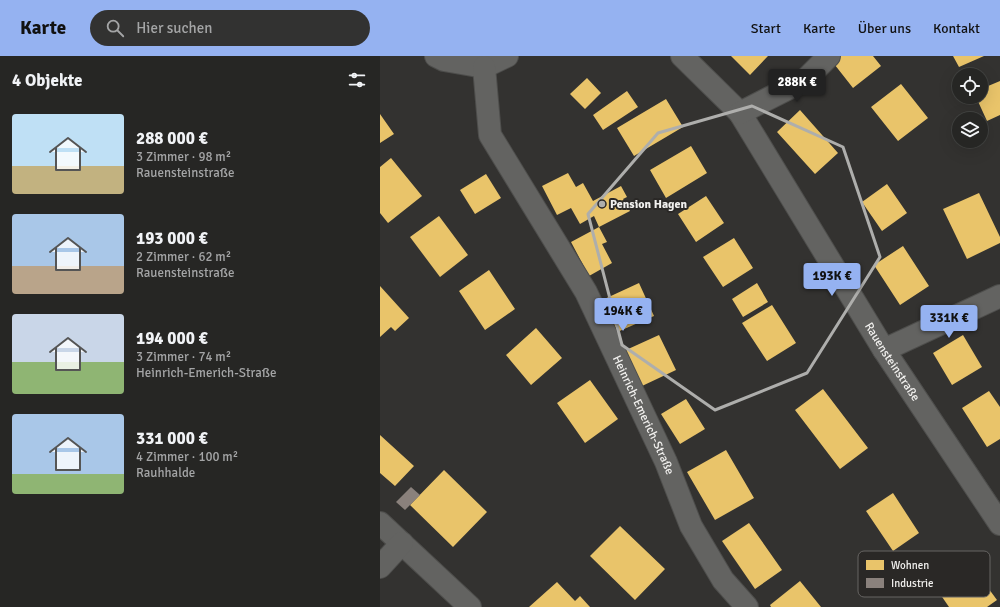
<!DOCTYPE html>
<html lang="de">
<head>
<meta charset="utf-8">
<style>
  body { margin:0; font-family:Signika,sans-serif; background:#323231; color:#f1f3f6; height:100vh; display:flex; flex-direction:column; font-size:15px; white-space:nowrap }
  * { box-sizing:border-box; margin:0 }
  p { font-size:13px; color:#a4a5a6 }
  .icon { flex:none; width:22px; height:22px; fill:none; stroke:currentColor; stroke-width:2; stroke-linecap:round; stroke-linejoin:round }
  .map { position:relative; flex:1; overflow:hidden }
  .side { display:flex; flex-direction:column; background:#262624; width:380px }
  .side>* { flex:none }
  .tools { position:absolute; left:572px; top:12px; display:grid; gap:8px }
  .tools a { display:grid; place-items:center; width:36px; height:36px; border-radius:50%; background:#262624; box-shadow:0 4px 16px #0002,0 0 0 1px #424341; font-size:20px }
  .price { position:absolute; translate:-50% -34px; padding:0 9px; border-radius:4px; background:#95b2f1; color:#111; font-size:13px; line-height:26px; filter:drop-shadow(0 1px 2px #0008) }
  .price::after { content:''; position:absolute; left:50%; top:24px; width:12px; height:9px; margin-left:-6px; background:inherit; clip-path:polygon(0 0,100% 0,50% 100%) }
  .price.selected { background:#222; color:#fff }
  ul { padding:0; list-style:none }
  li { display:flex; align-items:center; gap:12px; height:100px; padding:0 12px }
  li span { display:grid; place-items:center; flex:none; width:112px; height:80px; border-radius:4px; color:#555 }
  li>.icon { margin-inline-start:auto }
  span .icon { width:48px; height:48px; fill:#fffc; stroke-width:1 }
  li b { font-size:17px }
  h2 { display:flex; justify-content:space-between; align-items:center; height:48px; padding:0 12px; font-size:17px }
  header { display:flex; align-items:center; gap:24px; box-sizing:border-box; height:56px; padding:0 20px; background:#95b2f1; color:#111 }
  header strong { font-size:19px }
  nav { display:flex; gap:22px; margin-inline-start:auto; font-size:14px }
  .search { width:280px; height:36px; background:#323231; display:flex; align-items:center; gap:10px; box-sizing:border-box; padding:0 14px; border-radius:22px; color:#a4a5a6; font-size:15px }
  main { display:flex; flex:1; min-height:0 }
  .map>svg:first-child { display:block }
</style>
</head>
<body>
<header>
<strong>Karte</strong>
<div class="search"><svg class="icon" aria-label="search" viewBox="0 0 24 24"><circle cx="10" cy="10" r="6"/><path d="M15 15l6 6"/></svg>Hier suchen</div>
<nav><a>Start</a><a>Karte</a><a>Über uns</a><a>Kontakt</a></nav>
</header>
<main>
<section class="side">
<h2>4 Objekte<svg class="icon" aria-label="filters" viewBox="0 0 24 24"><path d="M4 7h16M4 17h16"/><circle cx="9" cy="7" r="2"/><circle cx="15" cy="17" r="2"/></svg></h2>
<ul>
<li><span style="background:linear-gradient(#bfe0f5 65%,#c2b280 0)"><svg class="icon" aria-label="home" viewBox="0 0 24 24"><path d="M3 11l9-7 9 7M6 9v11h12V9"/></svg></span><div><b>288 000 €</b><p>3 Zimmer · 98 m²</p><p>Rauensteinstraße</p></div></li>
<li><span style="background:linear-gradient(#a9c7e8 65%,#b9a48a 0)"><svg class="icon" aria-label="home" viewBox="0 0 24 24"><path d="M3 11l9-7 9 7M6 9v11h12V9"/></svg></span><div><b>193 000 €</b><p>2 Zimmer · 62 m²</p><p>Rauensteinstraße</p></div></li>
<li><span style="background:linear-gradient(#c9d6e8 60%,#8fb573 0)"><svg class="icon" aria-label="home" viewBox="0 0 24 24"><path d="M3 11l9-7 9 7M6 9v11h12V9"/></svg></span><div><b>194 000 €</b><p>3 Zimmer · 74 m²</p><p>Heinrich-Emerich-Straße</p></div></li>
<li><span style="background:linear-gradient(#a9c7e8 75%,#8fb573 0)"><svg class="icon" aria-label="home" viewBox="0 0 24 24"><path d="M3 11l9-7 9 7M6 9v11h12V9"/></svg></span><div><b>331 000 €</b><p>4 Zimmer · 100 m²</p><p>Rauhhalde</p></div></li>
</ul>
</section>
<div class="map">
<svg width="620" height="551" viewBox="0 0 620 551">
  <rect width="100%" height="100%" fill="#333230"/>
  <path fill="#e9c46a" d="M 351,0 L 388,0 L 370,19 Z
    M 456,0 L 493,0 L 501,10 L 473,32 L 451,4 Z
    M 573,0 L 604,0 L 579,11 Z
    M 207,22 L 221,37 L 205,53 L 190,38 Z
    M 620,25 L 620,59 L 607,65 L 596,41 L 601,41 L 601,33 Z
    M 521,28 L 548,62 L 518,85 L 491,51 Z
    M 247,35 L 258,51 L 223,74 L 213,59 Z
    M 286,43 L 303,71 L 254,100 L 237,72 Z
    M 420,54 L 458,97 L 435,118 L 397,76 Z
    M 0,58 L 14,78 L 0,87 Z
    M 311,90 L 327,117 L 286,142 L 270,114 Z
    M 11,102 L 42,140 L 8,167 L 0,157 L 0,111 Z
    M 188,117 L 196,131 L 203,127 L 213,145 L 241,130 L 247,141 L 243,143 L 250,155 L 219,171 L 227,186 L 222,188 L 232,207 L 209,220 L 191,186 L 219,171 L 214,160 L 200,168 L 191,152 L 177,159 L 162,130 Z
    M 106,118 L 121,142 L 95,158 L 80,134 Z
    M 507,128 L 527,157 L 502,175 L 482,146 Z
    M 599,137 L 620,181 L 620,187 L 587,203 L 563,153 Z
    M 326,140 L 344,167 L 316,186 L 298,158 Z
    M 59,160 L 88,199 L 60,221 L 30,181 Z
    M 354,182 L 373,212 L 343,231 L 323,201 Z
    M 523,190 L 549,230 L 520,249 L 494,209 Z
    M 109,214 L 135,253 L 105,274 L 79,235 Z
    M 259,227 L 274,260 L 235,277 L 220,245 Z
    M 377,227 L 388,246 L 363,261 L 352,243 Z
    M 0,230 L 29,262 L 15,275 L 11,271 L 0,281 Z
    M 392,249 L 416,287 L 387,305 L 362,267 Z
    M 156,272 L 182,302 L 151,329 L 126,299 Z
    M 279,279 L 296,314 L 262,330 L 246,294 Z
    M 583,279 L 602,311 L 572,329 L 553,297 Z
    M 210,324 L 238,363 L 205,387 L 177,347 Z
    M 443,333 L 488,392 L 460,413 L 415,354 Z
    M 609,335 L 620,351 L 620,383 L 607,391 L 582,352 Z
    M 306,343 L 325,373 L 300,388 L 281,358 Z
    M 0,379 L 34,410 L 15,430 L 0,417 Z
    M 346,394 L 374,442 L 335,464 L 307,416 Z
    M 64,414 L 107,456 L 73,491 L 30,449 Z
    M 513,437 L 539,477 L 513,495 L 486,455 Z
    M 369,467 L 402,514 L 375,533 L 342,485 Z
    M 240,470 L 285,513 L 255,544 L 210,500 Z
    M 592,510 L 617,544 L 607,551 L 569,551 L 558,535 Z
    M 420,525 L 441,551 L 391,551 L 390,549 Z
    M 177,526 L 195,545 L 200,540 L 210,551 L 149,551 Z"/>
  <path fill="#8a817c" d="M 31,431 L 40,439 L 25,454 L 16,446 Z"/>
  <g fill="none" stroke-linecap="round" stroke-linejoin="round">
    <defs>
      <g id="minor">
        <path d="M 56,0 L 64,4 L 104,11 L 127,0"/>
        <path id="s1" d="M 302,0 L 360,57 L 504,294 L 620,468"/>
        <path id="s2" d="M 104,11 L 110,79 L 206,236 L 286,406 L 311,470 L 343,524 L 367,551"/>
        <path d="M 360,57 L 425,24 L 449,0"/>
        <path d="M 504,294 L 620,240"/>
        <path d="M 0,467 L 90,551"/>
        <path d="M 0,511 L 22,487"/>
      </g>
    </defs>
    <use href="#minor" stroke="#4e4e4c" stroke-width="24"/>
    <use href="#minor" stroke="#636361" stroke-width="22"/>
  </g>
  <path fill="none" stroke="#aeaeac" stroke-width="3" stroke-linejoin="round" d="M 372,50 L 463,91 L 500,201 L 427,317 L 335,354 L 242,289 L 208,158 L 278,77 Z"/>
  <circle fill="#aeaeac" stroke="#2a2826" stroke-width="1.5" cx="222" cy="148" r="4"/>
  <g text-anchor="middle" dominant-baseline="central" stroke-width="4" stroke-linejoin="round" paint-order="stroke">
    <g font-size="12" font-weight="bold" fill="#f1f0ee" stroke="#2a2826" text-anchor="start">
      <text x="230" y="148">Pension Hagen</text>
    </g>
    <g font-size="12" fill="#f1f0ee" stroke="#2a2826">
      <text stroke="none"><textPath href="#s1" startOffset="373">Rauensteinstraße</textPath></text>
      <text stroke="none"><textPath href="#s2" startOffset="388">Heinrich-Emerich-Straße</textPath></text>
    </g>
  </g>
  <rect x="478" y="495" width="132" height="46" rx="6" fill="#2a2826" stroke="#666462" stroke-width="1"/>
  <rect x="486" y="504" width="18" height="10" fill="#e9c46a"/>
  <rect x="486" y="522" width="18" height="10" fill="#8a817c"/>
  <g font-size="11" fill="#f1f0ee">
    <text x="511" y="513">Wohnen</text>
    <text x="511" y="531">Industrie</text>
  </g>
</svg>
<div class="tools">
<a><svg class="icon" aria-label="locate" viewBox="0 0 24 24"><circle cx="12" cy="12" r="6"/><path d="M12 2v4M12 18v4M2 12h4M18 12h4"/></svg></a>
<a><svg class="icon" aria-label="layers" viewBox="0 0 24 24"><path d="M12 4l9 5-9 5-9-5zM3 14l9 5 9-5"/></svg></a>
</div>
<b class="price selected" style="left:417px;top:47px">288K €</b>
<b class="price" style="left:452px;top:241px">193K €</b>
<b class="price" style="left:243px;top:276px">194K €</b>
<b class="price" style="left:569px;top:283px">331K €</b>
</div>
</main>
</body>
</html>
